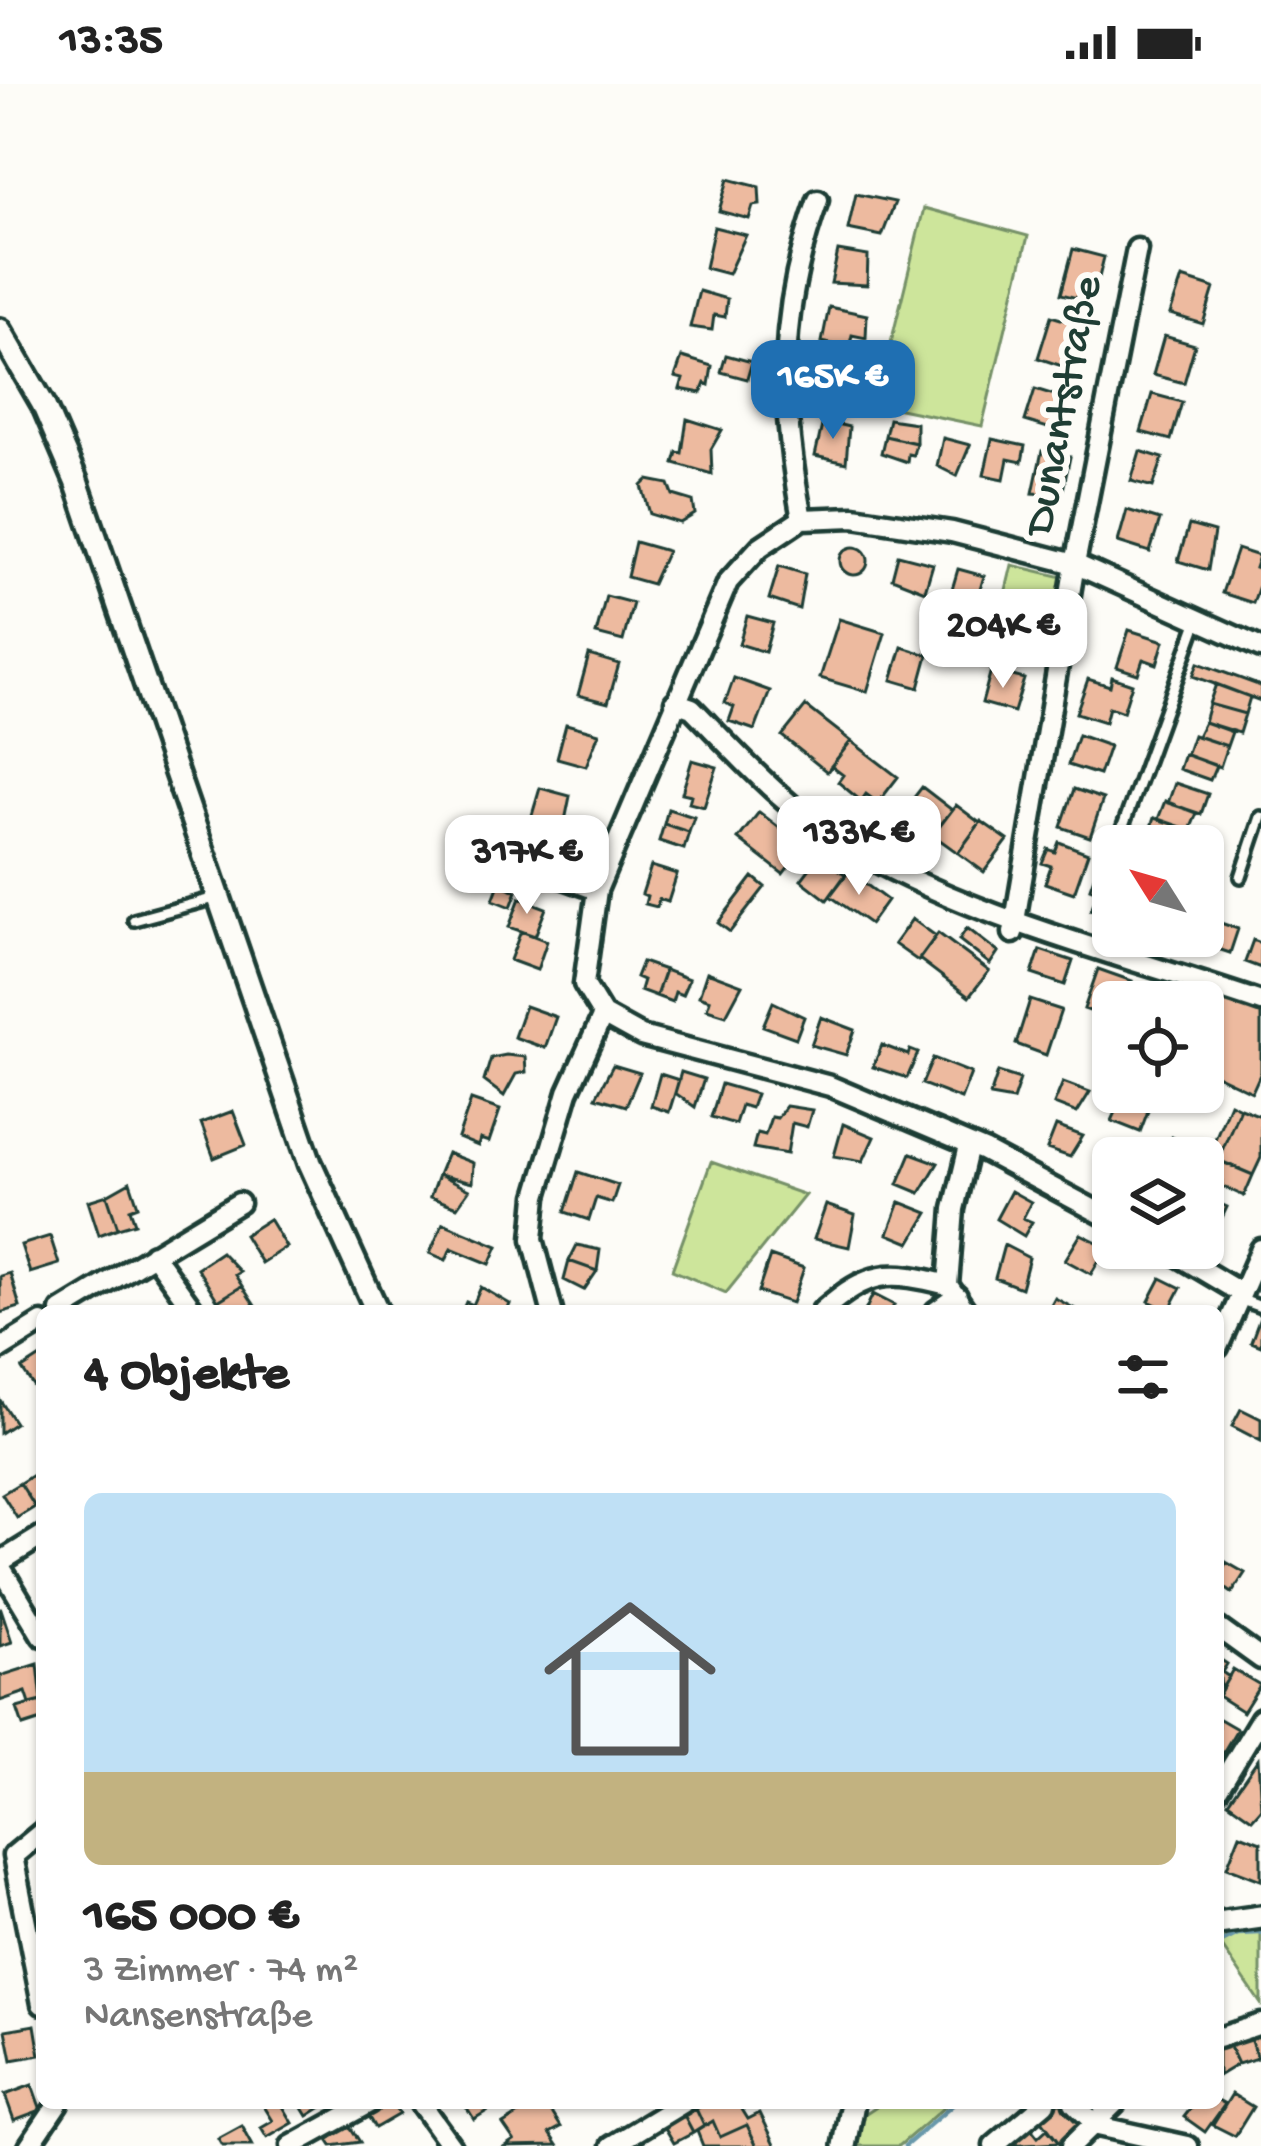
<!DOCTYPE html>
<html lang="de">
<head>
<meta charset="utf-8">
<style>
  body { margin:0; font-family:"Gochi Hand",sans-serif; background:#f2f2f2; color:#222; height:100vh; display:flex; flex-direction:column; font-size:45px; white-space:nowrap }
  * { box-sizing:border-box; margin:0 }
  p { font-size:39px; color:#767676 }
  .icon { flex:none; width:66px; height:66px; fill:none; stroke:currentColor; stroke-width:2; stroke-linecap:round; stroke-linejoin:round }
  .map { position:relative; flex:1; overflow:hidden }
  .drawer { position:absolute; left:36px; top:1221px; width:1188px; height:804px; display:flex; flex-direction:column; background:#fff; border-radius:18px; box-shadow:0 3px 9px #0004 }
  .drawer>* { flex:none }
  .needle { width:78px; rotate:307deg }
  .fabs { position:absolute; left:1092px; top:741px; display:grid; gap:24px }
  .fabs a { display:grid; place-items:center; width:132px; height:132px; border-radius:18px; background:#fff; box-shadow:0 3px 9px #0004; font-size:60px }
  .price { position:absolute; translate:-50% -102px; padding:0 27px; border-radius:24px; background:#fff; color:#222; font-size:39px; line-height:78px; filter:drop-shadow(0 3px 6px #0008) }
  .price::after { content:''; position:absolute; left:50%; top:72px; width:36px; height:27px; margin-left:-18px; background:inherit; clip-path:polygon(0 0,100% 0,50% 100%) }
  .price.current { background:#1f6fb2; color:#fff }
  ul { padding:0; list-style:none }
  li { display:grid; align-content:center; gap:24px; height:636px; padding:0 48px }
  li span { display:grid; place-items:center; height:372px; border-radius:18px; color:#555 }
  li>.icon { margin-inline-start:auto }
  span .icon { width:216px; height:216px; fill:#fffc; stroke-width:1 }
  li b { font-size:51px }
  h2 { display:flex; justify-content:space-between; align-items:center; height:144px; padding:0 48px; font-size:51px }
  .status { display:flex; justify-content:space-between; align-items:center; height:84px; padding:0 60px; background:#fff; direction:ltr }
  .status svg { height:33px; fill:currentColor }
  .map>svg:first-child { display:block }
</style>
</head>
<body>
<div class="status"><b>13:35</b><svg viewBox="0 0 49 12"><path d="M0 12V9h3v3zM5 12V6h3v6zM10 12V3h3v9zM15 12V0h3v12zM26 1h20v11H26zM47 4h2v5h-2z"/></svg></div>
<div class="map">
<svg width="1261" height="2062" viewBox="0 0 1261 2062">
  <rect width="100%" height="100%" fill="#fdfcf7"/>
  <filter id="ink" filterUnits="userSpaceOnUse"><feTurbulence type="fractalNoise" baseFrequency=".00833" numOctaves="2"/><feDisplacementMap in="SourceGraphic" scale="24" xChannelSelector="R" yChannelSelector="G"/><feConvolveMatrix kernelMatrix="1 2 1 2 8 2 1 2 1" color-interpolation-filters="sRGB"/></filter>
  <g filter="url(#ink)">
    <path fill="#cde59b" stroke="#769168" stroke-width="3" d="M 924,124 L 1028,152 L 982,342 L 876,320 Z
      M 1012,481 L 1067,494 L 1049,573 L 993,560 Z
      M 711,1078 L 805,1111 L 726,1209 L 672,1186 Z
      M 1243,1844 L 1261,1845 L 1261,1920 L 1218,1857 Z
      M 881,2019 L 949,2019 L 899,2062 L 853,2062 L 863,2031 Z"/>
    <g fill="none" stroke-linecap="round" stroke-linejoin="round">
      <path stroke="#6999ab" stroke-width="4.5" d="M 1218,1860 L 1238,1850 L 1261,1849
        M 905,2062 L 955,2019"/>
    </g>
    <path fill="#edba9f" stroke="#1f3d34" stroke-width="3" d="M 728,95 L 759,103 L 760,121 L 753,122 L 749,135 L 719,127 Z
      M 856,110 L 895,118 L 882,152 L 848,145 Z
      M 714,143 L 746,151 L 728,190 L 705,184 Z
      M 1073,165 L 1104,173 L 1093,218 L 1061,210 Z
      M 838,167 L 868,172 L 867,201 L 831,199 Z
      M 1182,194 L 1214,204 L 1203,240 L 1170,230 Z
      M 699,207 L 727,215 L 725,233 L 714,231 L 712,246 L 690,243 Z
      M 829,223 L 867,231 L 866,254 L 852,251 L 849,264 L 822,258 Z
      M 1051,232 L 1081,241 L 1068,284 L 1038,274 Z
      M 1164,252 L 1195,261 L 1184,299 L 1153,291 Z
      M 726,271 L 752,278 L 747,295 L 721,288 Z
      M 682,273 L 712,282 L 709,301 L 705,299 L 701,309 L 680,305 L 683,295 L 675,293 Z
      M 822,279 L 848,285 L 840,319 L 815,313 Z
      M 1035,305 L 1074,317 L 1064,349 L 1025,337 Z
      M 1152,310 L 1182,318 L 1171,356 L 1141,348 Z
      M 687,335 L 722,346 L 711,365 L 712,390 L 674,379 L 677,368 L 682,369 Z
      M 889,335 L 916,339 L 916,359 L 885,352 Z
      M 823,337 L 849,343 L 846,379 L 815,372 Z
      M 885,352 L 916,359 L 913,371 L 908,370 L 907,378 L 881,369 Z
      M 943,354 L 970,361 L 957,392 L 937,382 Z
      M 992,355 L 1025,362 L 1022,378 L 1008,375 L 1004,395 L 984,391 Z
      M 1042,367 L 1070,373 L 1062,411 L 1033,409 Z
      M 1140,367 L 1163,374 L 1153,403 L 1131,397 Z
      M 648,396 L 669,400 L 673,411 L 693,417 L 695,430 L 680,439 L 650,430 L 642,402 Z
      M 1127,426 L 1160,436 L 1150,468 L 1118,458 Z
      M 1189,441 L 1214,448 L 1208,486 L 1178,477 Z
      M 635,458 L 667,467 L 652,500 L 627,493 Z
      M840 477a14 14 0 1 1 28 0a14 14 0 1 1-28 0Z
      M 1237,465 L 1259,472 L 1255,484 L 1261,486 L 1261,496 L 1253,519 L 1222,509 Z
      M 898,471 L 933,480 L 925,507 L 892,494 Z
      M 779,482 L 805,490 L 799,525 L 769,515 Z
      M 958,485 L 984,492 L 977,516 L 951,509 Z
      M 606,512 L 633,519 L 623,557 L 596,550 Z
      M 747,532 L 773,539 L 765,568 L 739,560 Z
      M 839,535 L 885,549 L 867,608 L 820,594 Z
      M 1129,546 L 1164,557 L 1157,580 L 1143,575 L 1138,590 L 1117,583 Z
      M 902,563 L 928,571 L 919,604 L 892,596 Z
      M 589,571 L 619,580 L 608,619 L 578,611 Z
      M 1198,579 L 1261,602 L 1261,617 L 1193,592 Z
      M 991,586 L 1024,595 L 1014,628 L 982,619 Z
      M 1112,593 L 1132,600 L 1123,628 L 1109,623 L 1105,638 L 1076,629 L 1088,595 L 1110,602 Z
      M 734,594 L 770,607 L 755,646 L 729,637 L 734,623 L 725,619 Z
      M 1216,600 L 1250,613 L 1245,630 L 1209,620 Z
      M 1209,620 L 1245,630 L 1239,649 L 1204,638 Z
      M 806,622 L 851,657 L 827,688 L 782,652 Z
      M 1204,638 L 1232,648 L 1227,662 L 1197,652 Z
      M 566,640 L 599,649 L 586,682 L 557,674 Z
      M 1078,651 L 1109,662 L 1099,691 L 1068,681 Z
      M 1193,651 L 1227,662 L 1220,683 L 1186,671 Z
      M 851,657 L 898,693 L 878,719 L 866,710 L 861,717 L 838,698 L 843,691 L 831,682 Z
      M 1184,670 L 1216,682 L 1210,696 L 1179,685 Z
      M 692,676 L 717,683 L 704,723 L 689,719 L 691,711 L 682,709 Z
      M 1175,699 L 1208,710 L 1201,730 L 1168,719 Z
      M 922,703 L 952,726 L 925,761 L 895,738 Z
      M 540,704 L 570,712 L 563,747 L 530,738 Z
      M 1074,705 L 1103,715 L 1090,753 L 1061,743 Z
      M 1165,717 L 1197,729 L 1190,746 L 1158,735 Z
      M 956,721 L 980,739 L 958,769 L 933,751 Z
      M 668,725 L 694,733 L 689,748 L 664,740 Z
      M 759,728 L 804,763 L 783,790 L 738,755 Z
      M 1154,734 L 1190,746 L 1185,762 L 1148,752 Z
      M 981,737 L 1008,756 L 984,788 L 958,769 Z
      M 664,740 L 689,748 L 684,765 L 659,757 Z
      M 1146,751 L 1148,752 L 1177,762 L 1141,762 Z
      M 1059,758 L 1088,769 L 1074,809 L 1045,799 L 1051,782 L 1042,779 L 1048,765 L 1055,768 Z
      M 820,771 L 846,791 L 827,816 L 801,796 Z
      M 651,782 L 677,790 L 668,818 L 659,815 L 657,823 L 645,820 L 647,812 L 642,810 Z
      M 1108,783 L 1113,785 L 1113,834 L 1091,826 L 1098,807 L 1090,804 L 1095,790 L 1104,793 Z
      M 848,787 L 887,816 L 870,840 L 830,812 Z
      M 753,793 L 765,803 L 730,848 L 718,839 Z
      M 499,800 L 517,807 L 511,823 L 493,816 Z
      M 520,814 L 546,824 L 535,852 L 509,843 Z
      M 912,835 L 936,852 L 918,877 L 894,860 Z
      M 1212,836 L 1238,845 L 1230,869 L 1203,860 Z
      M 967,844 L 998,868 L 990,880 L 959,856 Z
      M 521,847 L 547,857 L 537,886 L 510,876 Z
      M 938,849 L 989,887 L 969,913 L 919,875 Z
      M 1253,856 L 1261,859 L 1261,884 L 1245,878 Z
      M 1040,866 L 1073,877 L 1065,901 L 1032,890 Z
      M 642,878 L 665,886 L 656,912 L 640,906 L 643,896 L 636,893 Z
      M 1098,885 L 1132,897 L 1125,918 L 1113,918 L 1113,935 L 1084,925 Z
      M 665,886 L 689,895 L 682,911 L 675,908 L 672,918 L 656,912 Z
      M 707,888 L 742,901 L 726,931 L 707,925 L 710,916 L 699,912 Z
      M 1199,907 L 1261,929 L 1261,988 L 1252,1008 L 1210,988 L 1219,969 L 1203,961 L 1203,918 L 1194,918 Z
      M 1030,916 L 1061,926 L 1046,971 L 1016,960 Z
      M 773,918 L 804,933 L 796,954 L 763,942 Z
      M 525,922 L 556,933 L 545,964 L 514,953 Z
      M 821,933 L 855,946 L 846,971 L 811,961 Z
      M 882,961 L 908,971 L 910,966 L 918,969 L 907,994 L 873,983 Z
      M 506,971 L 525,973 L 526,988 L 516,990 L 504,1012 L 484,997 L 491,974 Z
      M 933,974 L 971,989 L 961,1015 L 922,1000 Z
      M 613,981 L 640,989 L 626,1022 L 596,1013 Z
      M 681,988 L 704,995 L 695,1023 L 675,1009 Z
      M 998,988 L 1020,995 L 1013,1016 L 990,1012 Z
      M 660,990 L 679,996 L 669,1028 L 651,1022 Z
      M 1063,998 L 1090,1008 L 1077,1029 L 1054,1020 Z
      M 721,1000 L 756,1010 L 751,1024 L 741,1021 L 735,1040 L 711,1033 Z
      M 471,1016 L 500,1026 L 489,1058 L 480,1055 L 478,1062 L 458,1054 Z
      M 1121,1017 L 1148,1027 L 1140,1048 L 1112,1037 Z
      M 1230,1019 L 1240,1024 L 1218,1076 L 1208,1072 Z
      M 786,1022 L 812,1026 L 807,1043 L 792,1039 L 787,1070 L 753,1064 L 757,1049 L 765,1051 L 771,1033 L 777,1034 Z
      M 1240,1024 L 1261,1032 L 1261,1074 L 1253,1091 L 1218,1076 Z
      M 233,1027 L 246,1061 L 214,1074 L 201,1039 Z
      M 843,1040 L 874,1053 L 863,1077 L 834,1072 Z
      M 1056,1042 L 1083,1052 L 1070,1073 L 1047,1065 Z
      M 1172,1053 L 1200,1067 L 1196,1074 L 1162,1072 Z
      M 1114,1061 L 1137,1071 L 1113,1074 L 1113,1089 L 1106,1085 Z
      M 447,1069 L 473,1079 L 472,1099 L 438,1091 Z
      M 911,1069 L 938,1079 L 920,1109 L 898,1100 Z
      M 1208,1072 L 1253,1091 L 1244,1112 L 1222,1102 L 1222,1088 L 1204,1080 Z
      M 578,1088 L 618,1101 L 612,1119 L 596,1114 L 589,1136 L 565,1128 Z
      M 438,1091 L 469,1106 L 457,1123 L 430,1113 Z
      M 130,1098 L 138,1122 L 130,1125 L 135,1139 L 118,1144 L 107,1111 Z
      M 1011,1107 L 1031,1118 L 1023,1134 L 1032,1138 L 1024,1152 L 996,1135 Z
      M 107,1111 L 118,1144 L 99,1151 L 88,1117 Z
      M 1203,1112 L 1227,1123 L 1209,1162 L 1203,1160 Z
      M 900,1118 L 928,1129 L 910,1159 L 888,1150 Z
      M 826,1121 L 855,1131 L 849,1163 L 814,1155 Z
      M 269,1135 L 286,1163 L 261,1179 L 244,1151 Z
      M 443,1139 L 498,1162 L 490,1180 L 451,1164 L 446,1176 L 430,1169 Z
      M 1081,1150 L 1107,1163 L 1091,1190 L 1065,1176 Z
      M 50,1152 L 59,1180 L 30,1189 L 21,1161 Z
      M 577,1161 L 600,1166 L 597,1187 L 569,1177 Z
      M 1004,1161 L 1029,1174 L 1021,1204 L 995,1194 Z
      M 221,1168 L 240,1188 L 235,1191 L 242,1202 L 218,1217 L 197,1184 Z
      M 770,1172 L 804,1184 L 792,1219 L 758,1208 Z
      M 569,1177 L 597,1187 L 584,1206 L 564,1196 Z
      M 10,1189 L 20,1223 L 0,1229 L 0,1192 Z
      M 1161,1194 L 1181,1204 L 1169,1227 L 1149,1217 Z
      M 242,1202 L 255,1222 L 225,1227 L 218,1217 Z
      M 481,1203 L 510,1220 L 507,1227 L 462,1227 L 466,1218 L 473,1221 Z
      M 873,1210 L 894,1221 L 891,1227 L 865,1227 Z
      M 1055,1214 L 1079,1227 L 1048,1227 Z
      M 1261,1231 L 1261,1262 L 1251,1258 Z
      M 42,1272 L 42,1315 L 22,1285 Z
      M 0,1316 L 15,1339 L 0,1349 Z
      M 1241,1325 L 1261,1335 L 1261,1357 L 1232,1342 Z
      M 39,1387 L 42,1418 L 35,1423 L 20,1399 Z
      M 20,1399 L 35,1423 L 17,1434 L 2,1410 Z
      M 1226,1478 L 1245,1489 L 1232,1509 L 1218,1499 Z
      M 1,1525 L 12,1558 L 0,1562 L 0,1526 Z
      M 1218,1574 L 1227,1580 L 1222,1588 L 1229,1593 L 1221,1605 Z
      M 38,1580 L 42,1617 L 30,1620 L 26,1608 L 0,1617 L 0,1592 Z
      M 1233,1585 L 1260,1601 L 1243,1628 L 1218,1612 Z
      M 42,1617 L 42,1636 L 23,1642 L 17,1624 Z
      M 1218,1634 L 1237,1645 L 1218,1677 Z
      M 1258,1675 L 1261,1725 L 1252,1735 L 1228,1718 Z
      M 1240,1750 L 1261,1758 L 1261,1796 L 1227,1783 Z
      M 35,1941 L 40,1971 L 12,1976 L 6,1946 Z
      M 1248,1949 L 1257,1974 L 1238,1980 L 1228,1959 Z
      M 1248,1949 L 1261,1950 L 1261,1972 L 1257,1974 Z
      M 1228,1959 L 1238,1980 L 1218,1992 L 1218,1965 Z
      M 32,2001 L 41,2026 L 14,2036 L 5,2011 Z
      M 1232,2010 L 1253,2023 L 1235,2052 L 1213,2041 Z
      M 1218,2016 L 1225,2020 L 1205,2048 L 1184,2033 L 1195,2019 Z
      M 262,2019 L 281,2019 L 293,2039 L 267,2054 L 261,2044 L 273,2037 Z
      M 300,2019 L 328,2019 L 308,2032 Z
      M 391,2019 L 399,2030 L 375,2044 L 368,2032 Z
      M 464,2019 L 500,2019 L 474,2035 Z
      M 537,2019 L 546,2019 L 561,2043 L 550,2049 L 558,2061 L 505,2062 L 514,2056 L 503,2040 Z
      M 708,2019 L 738,2019 L 748,2035 L 760,2029 L 776,2062 L 757,2062 L 747,2041 L 720,2053 L 713,2037 L 704,2042 L 696,2025 Z
      M 1055,2019 L 1064,2019 L 1082,2038 L 1059,2059 L 1039,2033 Z
      M 696,2025 L 704,2042 L 693,2049 L 684,2032 Z
      M 684,2032 L 693,2049 L 674,2059 L 664,2042 Z
      M 713,2037 L 720,2053 L 747,2041 L 757,2062 L 703,2062 L 697,2047 Z
      M 349,2041 L 360,2058 L 332,2062 L 328,2056 Z
      M 242,2042 L 253,2062 L 222,2062 L 218,2055 Z
      M 1029,2042 L 1038,2053 L 1047,2045 L 1059,2059 L 1006,2062 Z"/>
    <g fill="none" stroke-linecap="round" stroke-linejoin="round">
      <defs>
        <path id="service" d="M 1118,756 L 1198,536
          M 1241,793 L 1261,733
          M 134,836 L 215,814
          M 1239,1215 L 1261,1223"/>
        <path id="minor" d="M 802,435 C 780,318 777,230 818,116
          M 675,618 L 692,624 C 739,672 784,723 842,758 C 962,832 1127,872 1261,918
          M 513,775 L 597,806
          M 1013,849 L 1075,480 L 1137,165
          M 1113,1136 L 984,1067 L 830,1002 L 641,952 L 603,931 L 584,900 L 597,806 L 728,498 L 760,463 L 802,435 L 854,433 L 952,448 L 1075,480 L 1261,564
          M 1165,1164 L 1241,1209
          M 153,1170 L 194,1227
          M 61,1227 L 239,1119
          M 552,1227 L 533,1155 L 537,1112 L 568,1008 L 603,931
          M 822,1227 C 869,1186 889,1186 948,1201
          M 936,1227 L 957,1212
          M 966,1227 L 948,1201 L 954,1125 L 969,1062
          M 1218,1263 L 1261,1165
          M 0,1265 L 42,1239
          M 0,1478 L 42,1452
          M 0,1482 L 42,1552
          M 1218,1544 L 1261,1575
          M 1218,1705 L 1261,1634
          M 42,1748 L 13,1772 L 42,1920
          M 1218,1954 L 1261,1940
          M 420,2019 L 451,2062
          M 1074,2019 L 1097,2042 L 1188,2062
          M 29,2062 L 58,2019
          M 291,2062 L 369,2019
          M 612,2062 L 683,2019
          M 994,2062 L 1045,2019
          M 1071,2062 L 1115,2019"/>
        <path id="tertiary" d="M 0,246 L 43,320 L 76,397 L 310,1079 L 377,1227
          M 1218,1839 L 1261,1833
          M 845,2062 L 853,2019"/>
      </defs>
      <use href="#service" stroke="#1f3d34" stroke-width="18"/>
      <use href="#minor" stroke="#1f3d34" stroke-width="27"/>
      <use href="#tertiary" stroke="#1f3d34" stroke-width="30"/>
      <use href="#service" stroke="#fdfcf7" stroke-width="9"/>
      <use href="#minor" stroke="#fdfcf7" stroke-width="18"/>
      <use href="#tertiary" stroke="#fdfcf7" stroke-width="21"/>
    </g>
  </g>
  <g text-anchor="middle" dominant-baseline="central" stroke-width="12" stroke-linejoin="round" paint-order="stroke">
    <g font-size="45" fill="#1f3d34" stroke="#fdfcf7">
      <text transform="translate(1066 322) rotate(-79)">Dunantstraße</text>
    </g>
  </g>
</svg>
<div class="fabs">
<a><svg class="needle" viewBox="-14 -14 28 28"><path d="M0-13l5 13h-10z" fill="#e53935"/><path d="M0 13l5-13h-10z" fill="#767676"/></svg></a>
<a><svg class="icon" aria-label="locate" viewBox="0 0 24 24"><circle cx="12" cy="12" r="6"/><path d="M12 2v4M12 18v4M2 12h4M18 12h4"/></svg></a>
<a><svg class="icon" aria-label="layers" viewBox="0 0 24 24"><path d="M12 4l9 5-9 5-9-5zM3 14l9 5 9-5"/></svg></a>
</div>
<b class="price current" style="left:833px;top:358px">165K €</b>
<b class="price" style="left:1003px;top:607px">204K €</b>
<b class="price" style="left:859px;top:814px">133K €</b>
<b class="price" style="left:527px;top:833px">317K €</b>
<section class="drawer">
<h2>4 Objekte<svg class="icon" aria-label="filters" viewBox="0 0 24 24"><path d="M4 7h16M4 17h16"/><circle cx="9" cy="7" r="2"/><circle cx="15" cy="17" r="2"/></svg></h2>
<ul>
<li><span style="background:linear-gradient(#bfe0f5 75%,#c2b280 0)"><svg class="icon" aria-label="home" viewBox="0 0 24 24"><path d="M3 11l9-7 9 7M6 9v11h12V9"/></svg></span><div><b>165 000 €</b><p>3 Zimmer · 74 m²</p><p>Nansenstraße</p></div></li>
</ul>
</section>
</div>
</body>
</html>
